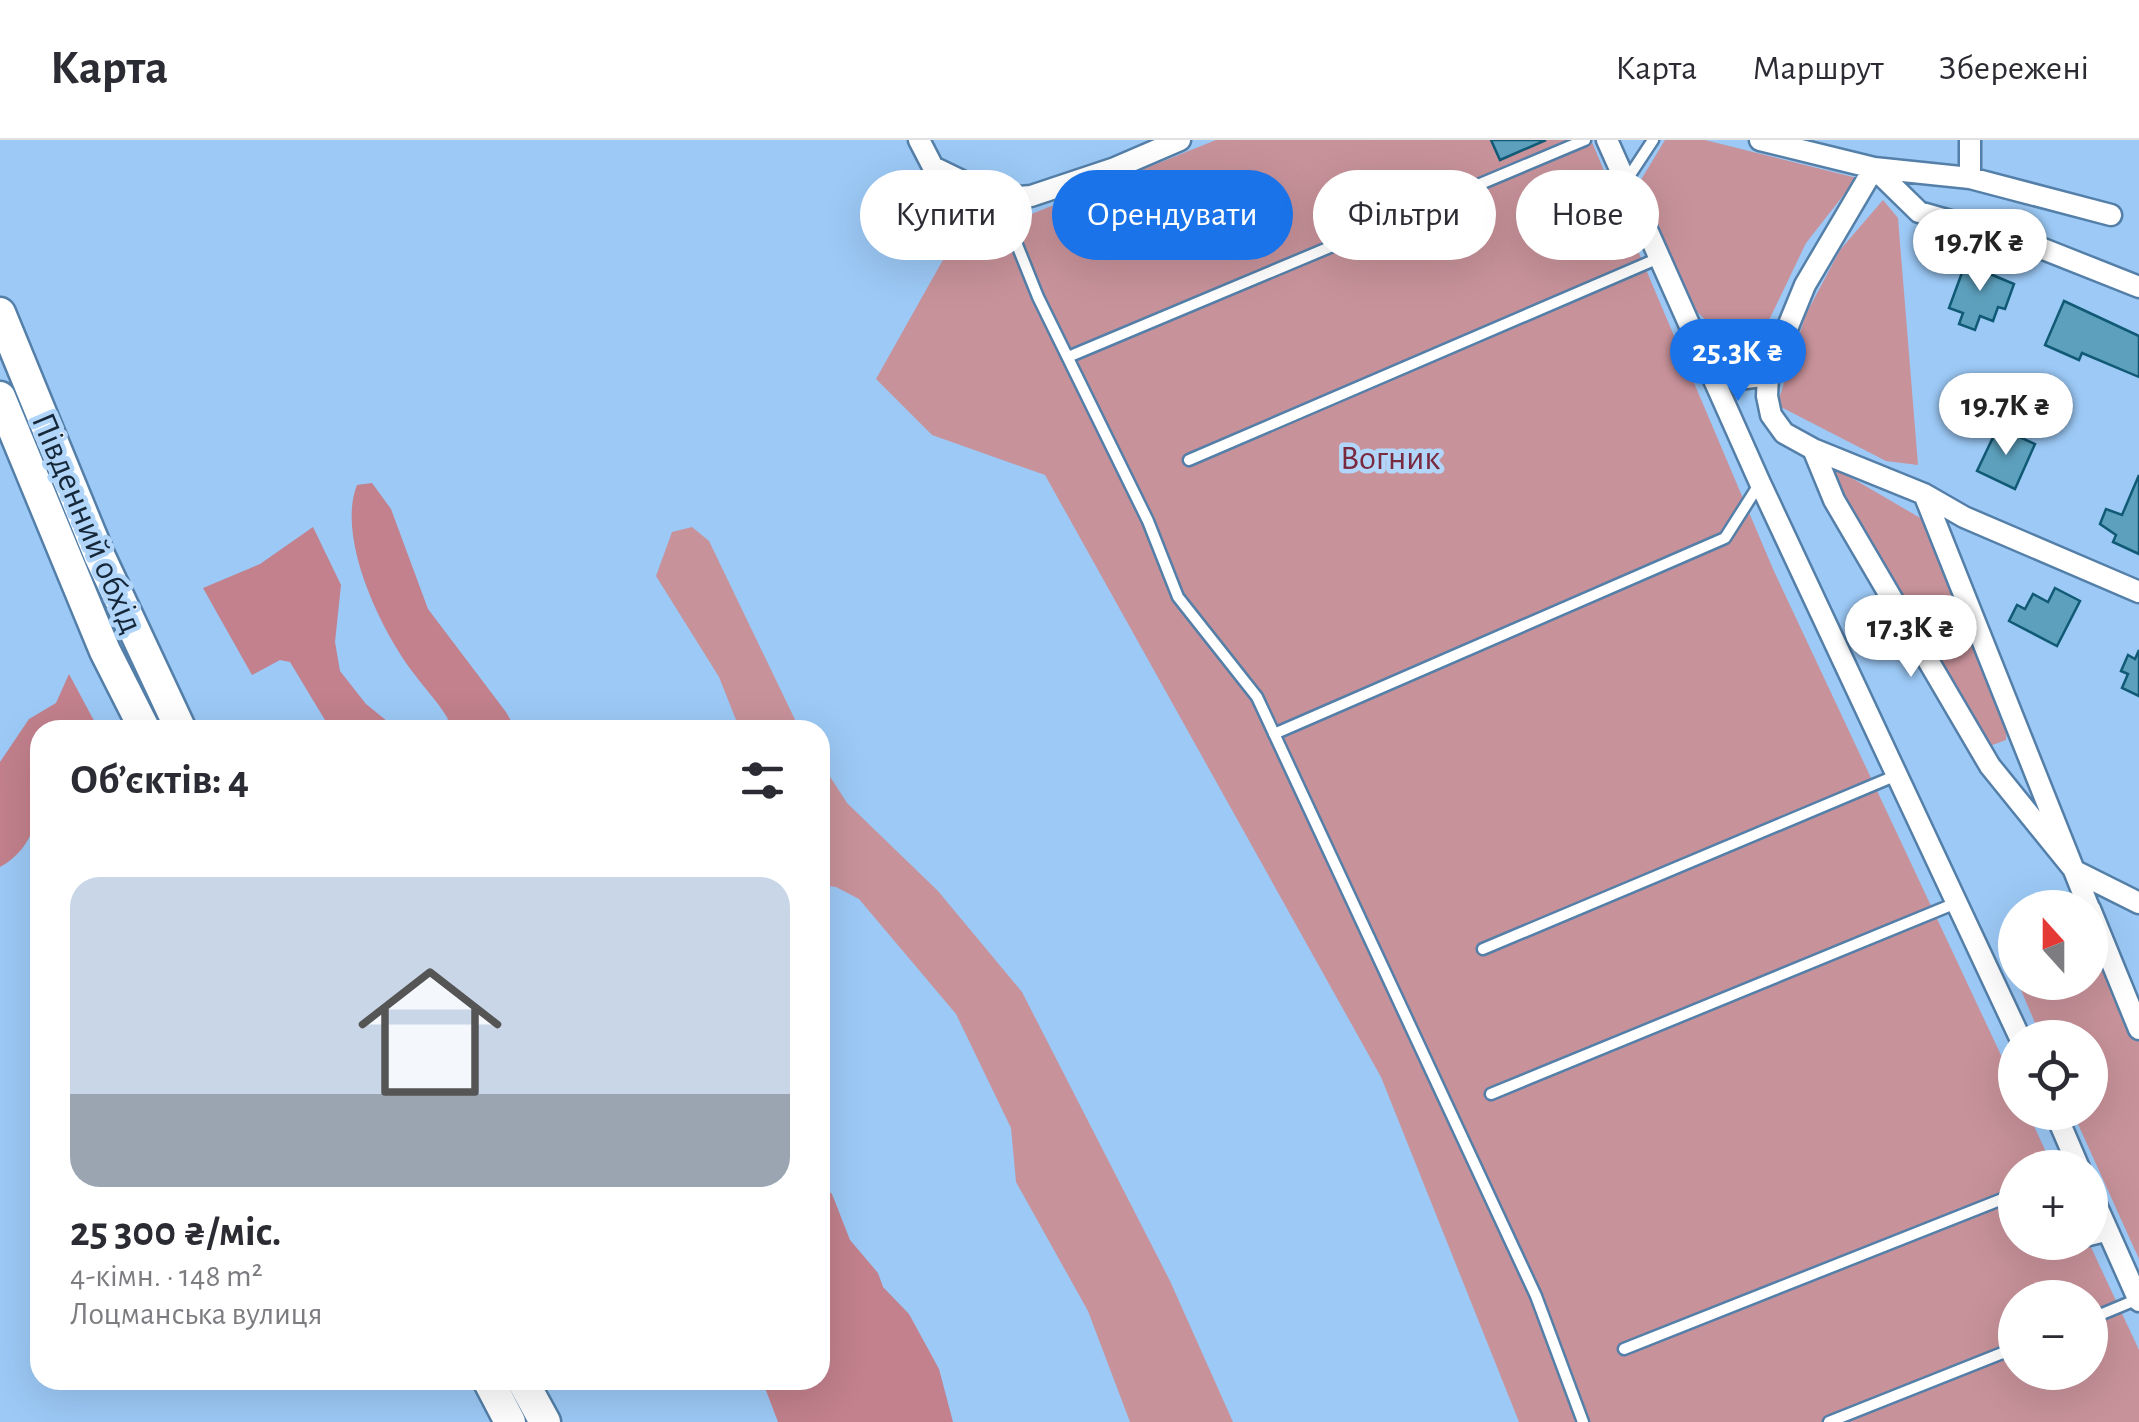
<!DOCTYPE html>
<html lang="uk">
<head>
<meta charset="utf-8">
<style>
  body { margin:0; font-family:"Alegreya Sans",sans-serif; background:#f2f2f3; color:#2b2b33; height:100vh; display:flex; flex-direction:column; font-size:38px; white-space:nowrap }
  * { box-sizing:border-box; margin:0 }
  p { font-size:32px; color:#7c7c81 }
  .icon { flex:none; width:55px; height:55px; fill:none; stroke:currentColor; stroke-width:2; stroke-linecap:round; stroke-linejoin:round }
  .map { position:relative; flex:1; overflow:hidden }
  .details { position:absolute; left:30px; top:580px; width:800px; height:670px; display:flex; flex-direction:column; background:#fff; border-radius:30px; box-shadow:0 10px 40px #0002 }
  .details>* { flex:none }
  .hud { position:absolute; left:860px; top:30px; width:950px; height:90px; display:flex; gap:20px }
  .needle { width:65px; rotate:339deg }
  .controls { position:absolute; left:1998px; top:750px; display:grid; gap:20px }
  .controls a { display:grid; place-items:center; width:110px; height:110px; border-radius:50%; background:#fff; box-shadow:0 10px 40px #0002; font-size:50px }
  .price { position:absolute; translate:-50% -85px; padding:0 22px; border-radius:35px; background:#fff; color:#222; font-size:32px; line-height:65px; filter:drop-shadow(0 2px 5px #0008) }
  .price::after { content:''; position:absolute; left:50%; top:60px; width:30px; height:22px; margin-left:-15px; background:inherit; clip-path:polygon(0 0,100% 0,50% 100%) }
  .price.current { background:#1a73e8; color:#fff }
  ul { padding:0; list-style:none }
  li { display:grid; align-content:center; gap:20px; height:530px; padding:0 40px }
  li+li { border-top:2px solid #e1e1e2 }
  li span { display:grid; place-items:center; height:310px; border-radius:30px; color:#555 }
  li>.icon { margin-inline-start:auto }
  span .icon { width:180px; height:180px; fill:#fffc; stroke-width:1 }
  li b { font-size:42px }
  h2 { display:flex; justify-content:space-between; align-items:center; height:120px; padding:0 40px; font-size:42px }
  .chip { padding:0 35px; border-radius:45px; background:#fff; box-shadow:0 10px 40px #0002; font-size:35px; line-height:90px }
  .chip.current { background:#1a73e8; color:#fff }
  header { display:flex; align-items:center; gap:60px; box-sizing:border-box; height:140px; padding:0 50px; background:#fff; border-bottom:2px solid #e1e1e2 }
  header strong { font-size:48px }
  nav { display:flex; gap:55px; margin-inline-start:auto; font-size:35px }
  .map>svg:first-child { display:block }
</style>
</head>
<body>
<header>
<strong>Карта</strong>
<nav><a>Карта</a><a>Маршрут</a><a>Збережені</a></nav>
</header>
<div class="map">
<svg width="2139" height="1282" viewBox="0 0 2139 1282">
  <rect width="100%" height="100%" fill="#9cc9f6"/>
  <path fill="#c8929a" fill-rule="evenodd" d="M 1216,0 L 1591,0 L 1773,429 L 2015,945 L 2015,972 L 2028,973 L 2053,1027 L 2015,1028 L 2015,1102 L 2089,1103 L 2139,1210 L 2139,1282 L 1519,1282 L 1381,937 L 1045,335 L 932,295 L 876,239 L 944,118 L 1024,77 ZM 2015,1158 L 2090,1158 L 2090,1232 L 2015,1232 Z
    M 1665,0 L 1705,0 L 1857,38 L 1806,103 L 1749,222 L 1688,163 L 1636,48 Z
    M 1883,60 L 1898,78 L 1918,325 L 1886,321 L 1777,265 L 1806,174 L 1840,110 Z
    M 1826,323 L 1922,379 L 2007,582 L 2006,600 L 1987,607 Z
    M 692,387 L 709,401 L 800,590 L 740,590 L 719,537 L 656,436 L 672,392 Z
    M 820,621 L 847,663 L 938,751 L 1022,852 L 1170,1141 L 1233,1282 L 1130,1282 L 1088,1171 L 1016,1042 L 1011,988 L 956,874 L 859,759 L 836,747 L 820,745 Z
    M 2090,785 L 2139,898 L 2139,1119 L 2073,973 L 2090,972 L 2090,898 L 2041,897 L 2018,843 L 2090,842 Z"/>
  <path fill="#c2818c" d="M 372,343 L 391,369 L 428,469 L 506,572 L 516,590 L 441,590 L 448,579 C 438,562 426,550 415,535 C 381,492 336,397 357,345 Z
    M 313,387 L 341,445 L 335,502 L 340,531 L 366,564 L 398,590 L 331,590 L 290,522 L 280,520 L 252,535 L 203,448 L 260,424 Z
    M 69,534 L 99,590 L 40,590 C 40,640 50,699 0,727 L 0,622 L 29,579 L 56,563 Z
    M 820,1043 L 832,1054 L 850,1100 L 878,1133 L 883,1147 L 909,1174 L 939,1229 L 953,1282 L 778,1282 L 762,1240 L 820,1240 Z"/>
  <path fill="#5ca0bd" stroke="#115a75" stroke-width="2.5" d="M 1491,0 L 1546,0 L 1500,20 Z
    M 1967,119 L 1992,129 L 1990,134 L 2014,144 L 2005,169 L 1998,167 L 1993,181 L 1980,176 L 1975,190 L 1959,184 L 1963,173 L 1949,168 Z
    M 2064,161 L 2139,196 L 2139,237 L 2082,213 L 2079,220 L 2045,205 Z
    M 1998,287 L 2035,304 L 2015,349 L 1977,331 Z
    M 2139,335 L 2139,414 L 2113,402 L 2116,395 L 2100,384 L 2106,369 L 2122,375 Z
    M 2055,448 L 2080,461 L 2057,506 L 2009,481 L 2017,465 L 2025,469 L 2033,454 L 2048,462 Z
    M 2139,510 L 2139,556 L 2122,548 L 2128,534 L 2121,531 L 2128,515 L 2135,519 Z"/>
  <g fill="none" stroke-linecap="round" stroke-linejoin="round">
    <defs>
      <path id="lane" d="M 1626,41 L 1653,0
        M 999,60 L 1038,157 L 1148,381 L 1178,457 L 1257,557 L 1536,1156 L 1583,1282
        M 1068,217 L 1585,0
        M 1189,320 L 1659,118
        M 1274,594 L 1725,398 L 1760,343
        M 1483,809 L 1897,635
        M 1491,954 L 1956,763
        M 2090,1100 L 2110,1095
        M 2090,1179 L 2138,1159
        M 1624,1209 L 2015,1054
        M 1829,1282 L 2015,1208"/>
      <path id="street" d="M 919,0 L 933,27 L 999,59 L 1031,56 L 1115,28 L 1180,0
        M 1607,0 L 1760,343 L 2020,898
        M 1760,0 L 1874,28 L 1970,38 L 2111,75
        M 1874,28 L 1805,145 L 1768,235 L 1767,256 L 1771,275 L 1784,293 L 1813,309 L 1924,354 L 1964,377 L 2139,452
        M 1874,28 L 1919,72 L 2028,103 L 2139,147
        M 1970,38 L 1970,0
        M 1711,232 L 1739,239 L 1768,235
        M 1813,309 L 1834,360 L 1990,626 L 2075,731 L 2139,763
        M 1924,354 L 2089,768
        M 2090,769 L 2139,889
        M 2055,972 L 2079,1028
        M 2090,1051 L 2139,1161"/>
      <path id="primary" d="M 0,173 L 100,417 L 181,590
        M 0,257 L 105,511 L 145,590
        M 488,1240 L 510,1282
        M 522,1240 L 545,1282"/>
    </defs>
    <use href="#lane" stroke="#547fa8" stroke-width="15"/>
    <use href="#street" stroke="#547fa8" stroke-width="25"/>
    <use href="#primary" stroke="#547fa8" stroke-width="35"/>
    <use href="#lane" stroke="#fff" stroke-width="10"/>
    <use href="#street" stroke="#fff" stroke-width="20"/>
    <use href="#primary" stroke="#fff" stroke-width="30"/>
  </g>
  <g text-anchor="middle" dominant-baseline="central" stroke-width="9" stroke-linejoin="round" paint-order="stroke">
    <g font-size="35" fill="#7a2a3e" stroke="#b1d6fa">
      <text x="1390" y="318">Вогник</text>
    </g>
    <g font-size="35" fill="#152738" stroke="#b1d6fa">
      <text transform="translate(87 383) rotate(67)">Південний обхід</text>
    </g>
  </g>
</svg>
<div class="controls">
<a><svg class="needle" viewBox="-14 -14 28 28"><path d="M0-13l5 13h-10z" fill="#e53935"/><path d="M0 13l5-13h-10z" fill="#7c7c81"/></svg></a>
<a><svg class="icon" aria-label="locate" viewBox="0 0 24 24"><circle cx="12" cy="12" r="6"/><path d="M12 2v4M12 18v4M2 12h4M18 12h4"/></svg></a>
<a>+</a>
<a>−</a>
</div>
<b class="price" style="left:1980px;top:154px">19.7K ₴</b>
<b class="price current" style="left:1738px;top:264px">25.3K ₴</b>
<b class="price" style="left:2006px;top:318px">19.7K ₴</b>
<b class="price" style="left:1911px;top:540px">17.3K ₴</b>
<div class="hud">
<a class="chip">Купити</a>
<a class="chip current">Орендувати</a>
<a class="chip">Фільтри</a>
<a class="chip">Нове</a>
</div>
<section class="details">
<h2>Об’єктів: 4<svg class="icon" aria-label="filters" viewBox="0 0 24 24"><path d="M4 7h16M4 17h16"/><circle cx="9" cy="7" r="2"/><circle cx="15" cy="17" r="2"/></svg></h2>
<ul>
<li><span style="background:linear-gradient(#c9d6e8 70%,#9aa5b1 0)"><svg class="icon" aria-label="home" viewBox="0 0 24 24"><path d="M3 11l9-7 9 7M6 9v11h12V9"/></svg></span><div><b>25 300 ₴/міс.</b><p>4-кімн. · 148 m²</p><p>Лоцманська вулиця</p></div></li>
</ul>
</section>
</div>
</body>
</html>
